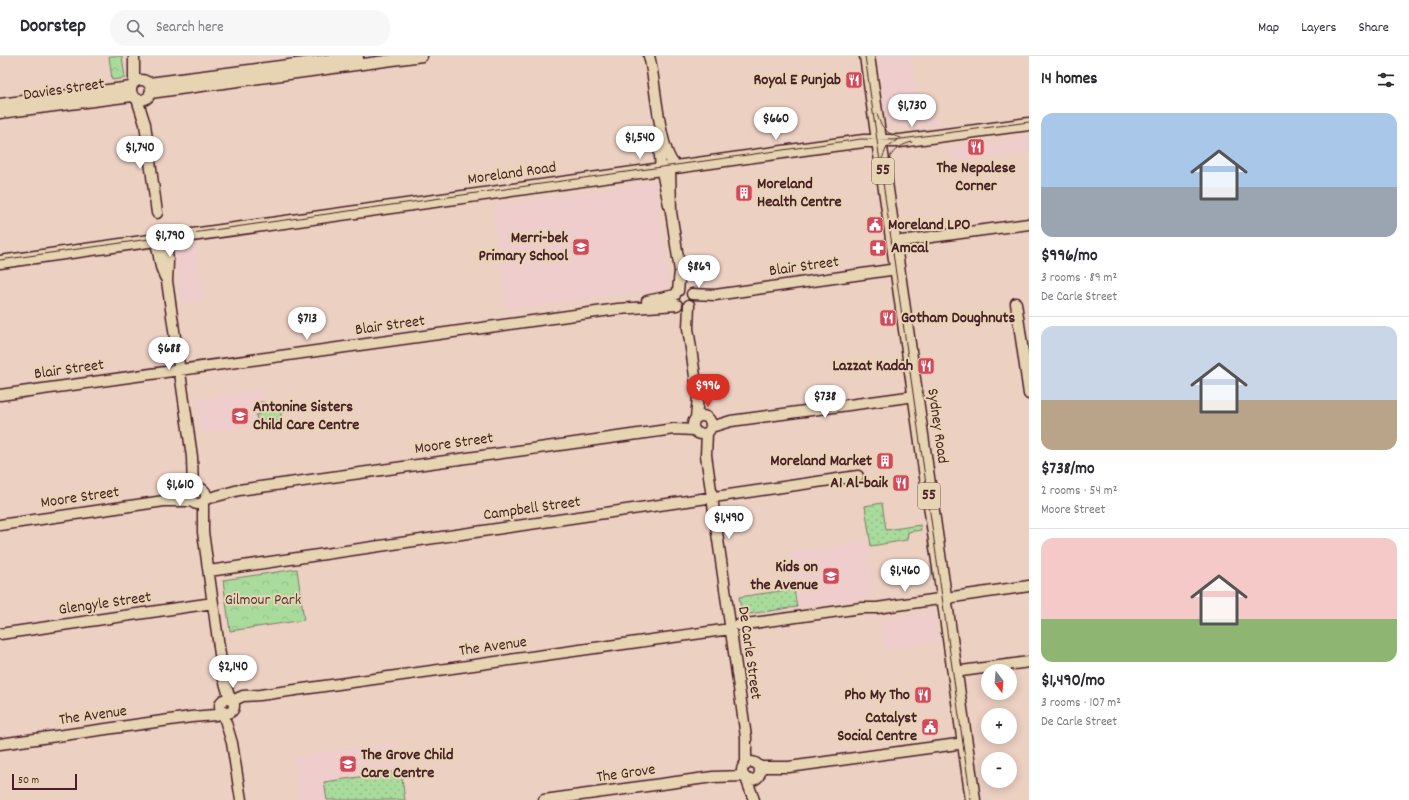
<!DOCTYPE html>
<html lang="en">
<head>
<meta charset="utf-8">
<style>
  body { margin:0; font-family:Dekko,sans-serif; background:#f7f7f7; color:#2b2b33; height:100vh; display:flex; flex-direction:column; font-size:15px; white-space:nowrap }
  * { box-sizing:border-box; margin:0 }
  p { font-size:13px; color:#7c7c81 }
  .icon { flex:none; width:22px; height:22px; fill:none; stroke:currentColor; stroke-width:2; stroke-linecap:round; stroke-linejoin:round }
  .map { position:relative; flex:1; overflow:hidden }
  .drawer { display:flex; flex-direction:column; background:#fff; width:380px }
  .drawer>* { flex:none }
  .needle { width:26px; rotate:164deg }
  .tools { position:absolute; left:981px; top:608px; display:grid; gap:8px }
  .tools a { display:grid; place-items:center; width:36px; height:36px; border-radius:50%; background:#fff; box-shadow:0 2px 10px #0003; font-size:20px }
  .scale { position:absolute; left:12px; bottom:10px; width:65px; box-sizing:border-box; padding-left:4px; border:2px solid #4a1f2b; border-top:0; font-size:11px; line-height:14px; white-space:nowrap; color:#4a1f2b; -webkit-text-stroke:3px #e7d4b2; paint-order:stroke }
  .price { position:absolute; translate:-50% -34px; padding:0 9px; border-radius:14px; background:#fff; color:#222; font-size:13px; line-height:26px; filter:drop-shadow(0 1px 2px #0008) }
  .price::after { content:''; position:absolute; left:50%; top:24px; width:12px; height:9px; margin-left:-6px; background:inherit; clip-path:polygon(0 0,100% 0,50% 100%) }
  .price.selected { background:#d93025; color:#fff }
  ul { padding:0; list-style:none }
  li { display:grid; align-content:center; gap:8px; height:212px; padding:0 12px }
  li+li { border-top:1px solid #e1e1e2 }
  li span { display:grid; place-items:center; height:124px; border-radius:12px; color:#555 }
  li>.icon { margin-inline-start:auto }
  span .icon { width:72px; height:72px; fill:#fffc; stroke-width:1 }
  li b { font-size:17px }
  h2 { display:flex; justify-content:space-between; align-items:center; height:48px; padding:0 12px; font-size:17px }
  header { display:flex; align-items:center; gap:24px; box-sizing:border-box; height:56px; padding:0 20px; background:#fff; border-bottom:1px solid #e1e1e2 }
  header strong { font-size:19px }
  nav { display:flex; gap:22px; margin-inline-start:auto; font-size:14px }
  .search { width:280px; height:36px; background:#f7f7f7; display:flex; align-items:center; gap:10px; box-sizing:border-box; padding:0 14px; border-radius:16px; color:#7c7c81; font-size:15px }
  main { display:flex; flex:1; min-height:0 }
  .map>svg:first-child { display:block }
</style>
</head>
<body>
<header>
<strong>Doorstep</strong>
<div class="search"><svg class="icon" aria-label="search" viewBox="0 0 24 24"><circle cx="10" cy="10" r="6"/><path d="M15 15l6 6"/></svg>Search here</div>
<nav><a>Map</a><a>Layers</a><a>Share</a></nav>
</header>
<main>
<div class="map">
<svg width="1029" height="744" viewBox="0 0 1029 744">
  <defs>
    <pattern id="grass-dots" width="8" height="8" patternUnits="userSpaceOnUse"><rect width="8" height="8" fill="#a8db9c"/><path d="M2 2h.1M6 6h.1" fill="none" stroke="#92bc87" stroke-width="1.8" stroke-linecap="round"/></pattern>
    <pattern id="forest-crowns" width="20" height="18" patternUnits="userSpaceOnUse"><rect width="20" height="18" fill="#a8db9c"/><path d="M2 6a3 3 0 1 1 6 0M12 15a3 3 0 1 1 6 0" fill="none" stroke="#92bc87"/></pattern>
  </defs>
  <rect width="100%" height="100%" fill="#ecd0c2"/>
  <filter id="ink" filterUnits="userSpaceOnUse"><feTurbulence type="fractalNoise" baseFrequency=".025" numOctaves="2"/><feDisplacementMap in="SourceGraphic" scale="8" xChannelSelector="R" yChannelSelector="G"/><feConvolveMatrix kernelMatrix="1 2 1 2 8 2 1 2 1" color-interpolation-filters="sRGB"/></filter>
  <g filter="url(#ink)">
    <path fill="#efcdcd" d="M 878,0 L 911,0 L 920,64 L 941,61 L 941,67 L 902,72 L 892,69 L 889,66 L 886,62 Z
      M 1029,81 L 1029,95 L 954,105 L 952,91 Z
      M 655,127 L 669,232 L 507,254 L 493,150 Z
      M 196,193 L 203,245 L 182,248 L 174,196 Z
      M 262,334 L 265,355 L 280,353 L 282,365 L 201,377 L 196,343 Z
      M 866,486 L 874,540 L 797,551 L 789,497 Z
      M 933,556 L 937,585 L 885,593 L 881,564 Z
      M 398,687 L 405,744 L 300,744 L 294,701 Z"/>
    <path fill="url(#grass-dots)" stroke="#797d64" d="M 882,447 L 886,474 L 920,469 L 921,474 L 908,476 L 907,484 L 871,490 L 865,450 Z
      M 794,533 L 797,551 L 742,559 L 739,541 Z
      M 401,715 L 405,744 L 327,744 L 324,726 Z"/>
    <path fill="url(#forest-crowns)" stroke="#797d64" d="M 109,0 L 122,0 L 125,22 L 112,24 Z
      M 259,346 L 264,346 L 265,355 L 280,353 L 282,365 L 258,368 L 256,359 L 260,358 Z
      M 297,513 L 304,564 L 230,575 L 223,524 Z"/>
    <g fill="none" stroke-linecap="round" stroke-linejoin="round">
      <defs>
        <path id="minor" d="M 649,0 C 656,24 658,97 677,111
          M131 34a10 10 0 1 1 20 0a10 10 0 1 1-20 0Z
          M 134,26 L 134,0
          M 149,27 L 358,0
          M 150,37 L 422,0
          M 137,43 L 145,68 L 157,157
          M 0,48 L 131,31
          M 0,57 L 132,40
          M 658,80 L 661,111 L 669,149
          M 670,112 L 671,156 L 680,215 L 678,235
          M 166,183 L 168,206 L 167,225 L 192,401 L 193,434
          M 156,185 L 161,211 L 165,221
          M 894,186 L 1029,168
          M 692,238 L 715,239 L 897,213
          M 647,245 L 675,239
          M 1016,247 L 1029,338
          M 689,249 L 688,272 L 698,341 L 696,362
          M 0,339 L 618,253 L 677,249
          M693 369a9 9 0 1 1 18 0a9 9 0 1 1-18 0Z
          M 711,371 L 731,365 L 915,340
          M 707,377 L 706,399 L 746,681 L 746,709
          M190 440a8 8 0 1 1 16 0a8 8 0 1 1-16 0Z
          M 206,443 L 239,434 L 674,373 L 694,374
          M 203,446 L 203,476 L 223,620 L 230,643
          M 0,469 L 164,445 L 191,445
          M 209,515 L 858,420
          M 739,569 L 861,552 L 877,552 L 1029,530
          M 0,578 L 213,547
          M 954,616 L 1029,606
          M220 650a7 7 0 1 1 14 0a7 7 0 1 1-14 0Z
          M 232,645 L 243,640 L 260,639 L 730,573
          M 223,657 L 232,687 L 241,744
          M 0,688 L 191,661 L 216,659 L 223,657
          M742 715a9 9 0 1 1 18 0a9 9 0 1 1-18 0Z
          M 759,711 L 789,711 L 965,687
          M 746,722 L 754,744
          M 544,744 L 713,721 L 744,720"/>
        <path id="major" d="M 0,206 L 818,91 L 864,85 L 900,85 L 1029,68"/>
        <path id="highway" d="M 867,0 L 973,744"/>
      </defs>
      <use href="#minor" stroke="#4a1f2b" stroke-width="13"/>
      <use href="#major" stroke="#4a1f2b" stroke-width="15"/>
      <use href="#highway" stroke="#4a1f2b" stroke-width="17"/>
      <use href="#minor" stroke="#e7d4b2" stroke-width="10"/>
      <use href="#major" stroke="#e7d4b2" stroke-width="12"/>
      <use href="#highway" stroke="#e7d4b2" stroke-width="14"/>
      <path stroke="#4a1f2b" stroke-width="1" d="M 865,0 L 971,744
        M 877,58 C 880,70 887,79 901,82
        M 881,105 L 887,91 L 897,84
        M 887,122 C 885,102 893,91 912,86
        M 0,204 L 861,83 L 894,84 L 1029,66"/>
    </g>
  </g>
  <defs>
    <symbol id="restaurant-square" viewBox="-11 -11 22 22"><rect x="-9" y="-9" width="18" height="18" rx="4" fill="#d1495b" stroke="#e7d4b2"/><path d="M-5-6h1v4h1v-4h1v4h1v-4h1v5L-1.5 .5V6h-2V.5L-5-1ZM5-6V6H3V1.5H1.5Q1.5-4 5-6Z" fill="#fff"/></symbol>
    <symbol id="building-square" viewBox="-11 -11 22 22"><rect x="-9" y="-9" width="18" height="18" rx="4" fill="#d1495b" stroke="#e7d4b2"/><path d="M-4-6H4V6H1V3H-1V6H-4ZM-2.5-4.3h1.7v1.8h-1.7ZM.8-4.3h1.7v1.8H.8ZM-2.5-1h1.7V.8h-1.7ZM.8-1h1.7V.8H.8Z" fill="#fff"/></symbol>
    <symbol id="civic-square" viewBox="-11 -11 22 22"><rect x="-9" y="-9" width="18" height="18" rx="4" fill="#d1495b" stroke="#e7d4b2"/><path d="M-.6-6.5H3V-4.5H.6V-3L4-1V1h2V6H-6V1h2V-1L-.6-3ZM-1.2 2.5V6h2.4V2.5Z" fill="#fff"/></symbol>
    <symbol id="school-square" viewBox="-11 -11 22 22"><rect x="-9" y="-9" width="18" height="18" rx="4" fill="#d1495b" stroke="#e7d4b2"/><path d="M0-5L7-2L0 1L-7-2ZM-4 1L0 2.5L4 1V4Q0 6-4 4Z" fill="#fff"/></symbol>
    <symbol id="pharmacy-square" viewBox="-11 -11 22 22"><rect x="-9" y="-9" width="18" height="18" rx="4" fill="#d1495b" stroke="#e7d4b2"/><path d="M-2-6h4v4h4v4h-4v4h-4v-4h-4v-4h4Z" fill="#fff"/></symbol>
  </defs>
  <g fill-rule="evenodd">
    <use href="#restaurant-square" x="844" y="14" width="20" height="20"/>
    <use href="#restaurant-square" x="966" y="81" width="20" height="20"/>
    <use href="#building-square" x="734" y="127" width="20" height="20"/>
    <use href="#civic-square" x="865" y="159" width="20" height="20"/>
    <use href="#school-square" x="571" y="181" width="20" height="20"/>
    <use href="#pharmacy-square" x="868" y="182" width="20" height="20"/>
    <use href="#restaurant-square" x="878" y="252" width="20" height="20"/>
    <use href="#restaurant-square" x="916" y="300" width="20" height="20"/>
    <use href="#school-square" x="230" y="350" width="20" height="20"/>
    <use href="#building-square" x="875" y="395" width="20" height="20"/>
    <use href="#restaurant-square" x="891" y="417" width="20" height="20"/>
    <use href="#school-square" x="821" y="510" width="20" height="20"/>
    <use href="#restaurant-square" x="913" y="629" width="20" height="20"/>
    <use href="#civic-square" x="920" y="661" width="20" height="20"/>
    <use href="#school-square" x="338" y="698" width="20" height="20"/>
  </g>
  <g text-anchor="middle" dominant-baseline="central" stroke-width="4" stroke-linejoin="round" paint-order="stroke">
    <g fill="#e7d4b2" stroke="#795554" stroke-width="1">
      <rect x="872" y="102" width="22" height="26" rx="3"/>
      <rect x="918" y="427" width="22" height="26" rx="3"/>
    </g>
    <g font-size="15" font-weight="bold" fill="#4a1f2b">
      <text x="883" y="115">55</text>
      <text x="929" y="440">55</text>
    </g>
    <g font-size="16" font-weight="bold" fill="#4a1f2b" stroke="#e7d4b2" text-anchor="end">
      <text x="841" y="24">Royal E Punjab</text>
      <text x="976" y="112" text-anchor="middle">The Nepalese<tspan x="976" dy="18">Corner</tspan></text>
      <text x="757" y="128" text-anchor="start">Moreland<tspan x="757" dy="18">Health Centre</tspan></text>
      <text x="888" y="169" text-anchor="start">Moreland LPO</text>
      <text x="568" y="182">Merri-bek<tspan x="568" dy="18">Primary School</tspan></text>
      <text x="891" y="192" text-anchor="start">Amcal</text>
      <text x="901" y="262" text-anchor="start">Gotham Doughnuts</text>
      <text x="913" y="310">Lazzat Kadah</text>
      <text x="253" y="351" text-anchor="start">Antonine Sisters<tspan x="253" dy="18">Child Care Centre</tspan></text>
      <text x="872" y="405">Moreland Market</text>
      <text x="888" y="427">A1 Al-baik</text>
      <text x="818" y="511">Kids on<tspan x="818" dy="18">the Avenue</tspan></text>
      <text x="910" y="639">Pho My Tho</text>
      <text x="917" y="662">Catalyst<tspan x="917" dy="18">Social Centre</tspan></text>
      <text x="361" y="699" text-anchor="start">The Grove Child<tspan x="361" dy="18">Care Centre</tspan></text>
    </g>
    <g font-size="16" fill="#4a1f2b" stroke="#e7d4b2">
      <text transform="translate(64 34) rotate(-8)">Davies Street</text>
      <text transform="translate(512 118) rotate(-8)">Moreland Road</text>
      <text transform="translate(804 211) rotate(-8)">Blair Street</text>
      <text transform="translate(390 270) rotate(-8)">Blair Street</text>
      <text transform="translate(69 314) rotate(-8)">Blair Street</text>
      <text transform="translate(937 370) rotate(82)">Sydney Road</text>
      <text transform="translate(454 388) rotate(-8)">Moore Street</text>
      <text transform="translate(80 442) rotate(-8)">Moore Street</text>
      <text transform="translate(532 453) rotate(-8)">Campbell Street</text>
      <text transform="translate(105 548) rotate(-8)">Glengyle Street</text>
      <text transform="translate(493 591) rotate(-8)">The Avenue</text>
      <text transform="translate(749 597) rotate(82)">De Carle Street</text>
      <text transform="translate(93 660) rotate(-8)">The Avenue</text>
      <text transform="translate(626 718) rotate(-8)">The Grove</text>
    </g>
    <g font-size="16" fill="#583b3c" stroke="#e7d4b2">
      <text x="263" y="544">Gilmour Park</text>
    </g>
  </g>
</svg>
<div class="tools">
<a><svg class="needle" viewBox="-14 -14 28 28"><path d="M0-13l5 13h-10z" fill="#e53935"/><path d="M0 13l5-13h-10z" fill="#7c7c81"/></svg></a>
<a>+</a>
<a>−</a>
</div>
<div class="scale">50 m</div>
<b class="price" style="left:912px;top:72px">$1,730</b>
<b class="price" style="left:776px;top:85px">$660</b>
<b class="price" style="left:640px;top:104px">$1,540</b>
<b class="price" style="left:140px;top:114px">$1,740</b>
<b class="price" style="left:170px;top:202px">$1,790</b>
<b class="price" style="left:699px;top:233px">$869</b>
<b class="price" style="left:307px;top:285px">$713</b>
<b class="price" style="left:169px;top:315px">$688</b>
<b class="price selected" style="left:708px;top:352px">$996</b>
<b class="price" style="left:825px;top:363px">$738</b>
<b class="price" style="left:180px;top:451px">$1,610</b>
<b class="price" style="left:729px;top:484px">$1,490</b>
<b class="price" style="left:905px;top:537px">$1,460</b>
<b class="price" style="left:233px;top:633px">$2,140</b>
</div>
<section class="drawer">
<h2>14 homes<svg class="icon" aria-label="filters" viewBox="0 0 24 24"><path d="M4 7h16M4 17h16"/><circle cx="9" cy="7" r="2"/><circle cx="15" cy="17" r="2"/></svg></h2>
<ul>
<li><span style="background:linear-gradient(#a9c7e8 60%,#9aa5b1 0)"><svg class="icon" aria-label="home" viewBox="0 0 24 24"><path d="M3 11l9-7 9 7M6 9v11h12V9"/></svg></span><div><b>$996/mo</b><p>3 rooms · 89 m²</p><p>De Carle Street</p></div></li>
<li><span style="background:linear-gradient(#c9d6e8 60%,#b9a48a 0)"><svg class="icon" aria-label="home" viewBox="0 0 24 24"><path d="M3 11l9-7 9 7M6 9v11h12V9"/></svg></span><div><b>$738/mo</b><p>2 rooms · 54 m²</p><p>Moore Street</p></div></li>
<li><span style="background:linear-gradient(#f6c9c9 65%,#8fb573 0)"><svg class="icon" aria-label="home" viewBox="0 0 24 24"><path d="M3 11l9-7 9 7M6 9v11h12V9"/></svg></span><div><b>$1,490/mo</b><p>3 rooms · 107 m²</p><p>De Carle Street</p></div></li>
</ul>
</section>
</main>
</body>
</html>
